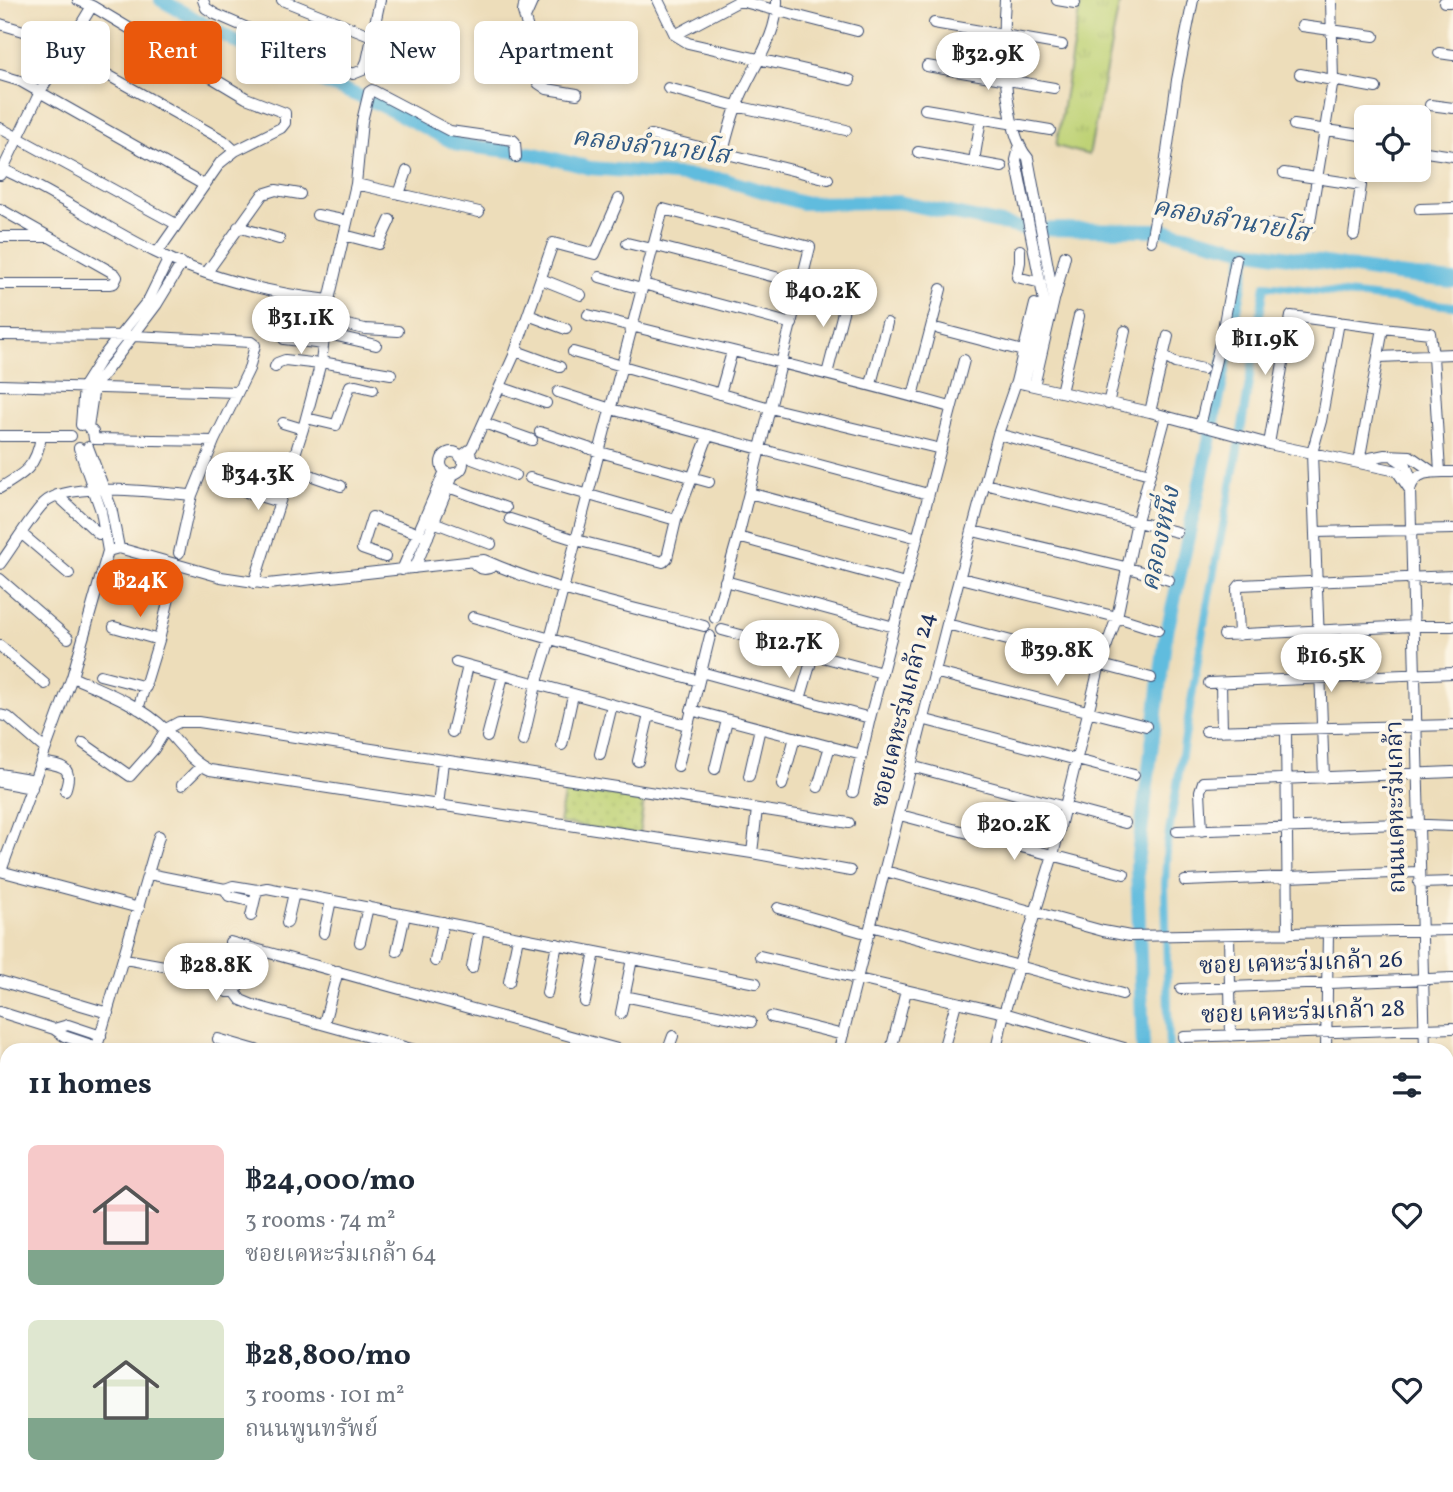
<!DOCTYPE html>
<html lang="en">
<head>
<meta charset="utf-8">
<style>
  body { margin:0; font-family:Vollkorn,"Noto Serif Thai",serif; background:#f2f2f3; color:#1f2937; height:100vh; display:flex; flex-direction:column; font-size:26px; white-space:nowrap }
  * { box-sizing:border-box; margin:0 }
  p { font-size:23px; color:#747a83 }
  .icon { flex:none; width:38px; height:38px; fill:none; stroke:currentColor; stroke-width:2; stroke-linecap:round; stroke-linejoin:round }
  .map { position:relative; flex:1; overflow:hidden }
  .side { position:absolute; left:0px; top:1043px; width:1454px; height:450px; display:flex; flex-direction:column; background:#fff; border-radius:21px 21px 0 0; box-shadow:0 4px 10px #0003 }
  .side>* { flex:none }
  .banner { position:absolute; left:21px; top:21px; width:700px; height:63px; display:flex; gap:14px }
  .tools { position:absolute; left:1354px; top:105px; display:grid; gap:14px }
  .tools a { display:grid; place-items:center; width:77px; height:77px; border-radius:10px; background:#fff; box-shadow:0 4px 10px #0003; font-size:35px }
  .price { position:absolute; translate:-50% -60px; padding:0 16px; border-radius:24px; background:#fff; color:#222; font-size:23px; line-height:46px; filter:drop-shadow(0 2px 4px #0008) }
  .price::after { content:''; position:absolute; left:50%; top:42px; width:21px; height:16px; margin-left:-10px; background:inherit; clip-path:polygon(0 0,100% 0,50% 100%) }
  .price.selected { background:#ea580c; color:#fff }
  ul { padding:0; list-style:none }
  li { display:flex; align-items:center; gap:21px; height:175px; padding:0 28px }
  li span { display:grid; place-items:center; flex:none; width:196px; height:140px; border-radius:10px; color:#555 }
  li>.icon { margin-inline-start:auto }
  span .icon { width:84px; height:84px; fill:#fffc; stroke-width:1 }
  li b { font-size:30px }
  h2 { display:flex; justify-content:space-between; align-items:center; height:84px; padding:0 28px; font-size:30px }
  .chip { padding:0 24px; border-radius:10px; background:#fff; box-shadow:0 4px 10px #0003; font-size:24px; line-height:63px }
  .chip.selected { background:#ea580c; color:#fff }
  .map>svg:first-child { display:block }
</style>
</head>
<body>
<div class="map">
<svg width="1453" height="1492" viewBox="0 0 1453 1492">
  <defs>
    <pattern id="grass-tufts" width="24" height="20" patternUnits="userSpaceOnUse" patternTransform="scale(1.75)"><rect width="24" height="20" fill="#bed275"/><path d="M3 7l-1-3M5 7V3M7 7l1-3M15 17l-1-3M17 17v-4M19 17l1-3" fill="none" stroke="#a3b568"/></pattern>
    <pattern id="park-dots" width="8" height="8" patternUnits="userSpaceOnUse" patternTransform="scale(1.75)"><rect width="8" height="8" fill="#bed275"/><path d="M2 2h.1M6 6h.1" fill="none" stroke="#a3b568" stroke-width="1.8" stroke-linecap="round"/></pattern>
  </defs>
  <rect width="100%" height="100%" fill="#fcf5e5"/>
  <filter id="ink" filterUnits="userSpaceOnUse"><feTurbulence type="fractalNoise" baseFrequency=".0143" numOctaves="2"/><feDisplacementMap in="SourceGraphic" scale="14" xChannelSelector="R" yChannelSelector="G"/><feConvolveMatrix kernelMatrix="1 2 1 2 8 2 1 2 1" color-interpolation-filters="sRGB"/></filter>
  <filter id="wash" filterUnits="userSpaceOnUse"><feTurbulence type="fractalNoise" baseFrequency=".00686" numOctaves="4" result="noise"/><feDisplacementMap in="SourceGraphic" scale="28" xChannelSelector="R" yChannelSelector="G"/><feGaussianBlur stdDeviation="1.57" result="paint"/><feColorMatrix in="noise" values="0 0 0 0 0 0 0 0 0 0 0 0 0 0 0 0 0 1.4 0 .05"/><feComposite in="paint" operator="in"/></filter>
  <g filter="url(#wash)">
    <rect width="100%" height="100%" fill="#edddba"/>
    <path fill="url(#grass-tufts)" stroke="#6c806a" stroke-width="2" d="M 1081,0 L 1120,0 L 1089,155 L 1056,146 Z"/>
    <path fill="url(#park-dots)" stroke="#6c806a" stroke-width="2" d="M 565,788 L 644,800 L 639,835 L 559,823 Z
      M 1344,1486 L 1388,1486 L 1397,1492 L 1340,1492 Z"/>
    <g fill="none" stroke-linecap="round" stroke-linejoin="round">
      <path stroke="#61bcde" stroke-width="8" d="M 1169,1050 L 1165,885 L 1167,844 L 1208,601 L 1238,450 L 1265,285 L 1453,306
        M 1036,1492 L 1043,1486"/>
      <path stroke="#61bcde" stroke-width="14" d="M 161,0 L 272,62 L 379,104 L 459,145 L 535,154 L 590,168 L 722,179 L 802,203 L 898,202 L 1026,229 L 1165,230 L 1247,250 L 1397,275 L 1453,281
        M 1143,1050 L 1137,864 L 1165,641 L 1207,452 L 1247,250
        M 0,1458 L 7,1451
        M 993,1492 L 1000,1486"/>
    </g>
  </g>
  <g filter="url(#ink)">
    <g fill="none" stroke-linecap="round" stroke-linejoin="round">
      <defs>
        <path id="minor" d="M 78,0 L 92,6
          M 203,0 L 206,8 L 215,14 L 353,74 L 363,70 L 367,61 L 380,0
          M 282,0 L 372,36
          M 525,0 L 523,12 L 536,56 L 538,83 L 547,89 L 577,94
          M 658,0 L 675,35 L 688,43 L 850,80
          M 1005,0 C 1002,37 1003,130 1028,158 L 1054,300 L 1034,386
          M 1057,0 L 1075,3
          M 740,1 L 857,31
          M 1444,2 L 1453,2
          M 525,18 L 533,0
          M 934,23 L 1062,45
          M 0,24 L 37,35 L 223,140 L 235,151
          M 1302,26 L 1374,36
          M 530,35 L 589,48
          M 675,35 L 741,0
          M 1439,53 L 1453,55
          M 927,66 L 1054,88
          M 1300,74 L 1376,88
          M 0,75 L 20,81 L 204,185
          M 668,88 L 736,106 L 846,130
          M 1430,105 L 1453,108
          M 925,109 L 1050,130
          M 1294,125 L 1367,136
          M 0,128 L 176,224
          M 651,135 L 828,179
          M 1019,148 L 1016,160 L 1044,301 L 1024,384
          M 723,152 C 727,136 731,120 737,105 C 750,70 778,38 777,0
          M 918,152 L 1002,167
          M 1426,152 L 1453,156
          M 974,161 L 981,119
          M 0,168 C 53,191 102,226 155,252 C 208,278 270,293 329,300
          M 1284,173 L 1361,185 L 1354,235
          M 0,175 L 40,92 L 92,6 L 246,98 L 285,113 L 285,123 L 281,128 L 235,151 L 220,163 L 157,253
          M 356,184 L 479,212
          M 399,194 L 407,171
          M 0,209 L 115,274 L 117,277 L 114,283 L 109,284 L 0,284
          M 1420,209 L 1453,208
          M 317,215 L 347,221
          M 1270,224 L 1309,228 L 1333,80 L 1331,0
          M 238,227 L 279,239
          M 344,235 L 379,244 L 390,220
          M 0,237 L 47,237
          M 1151,241 L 1165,166 L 1177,80 L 1193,0
          M 627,243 L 652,249
          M 653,245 L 802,284
          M 1020,250 L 1020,262 L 1017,277 L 1041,283
          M 207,272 L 263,194 L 276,190 L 300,194
          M 600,277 L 641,289
          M 541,279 L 581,295
          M 643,284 L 792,324
          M 1055,297 L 1065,256
          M 528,315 L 566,329
          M 588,315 C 708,346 830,373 950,407
          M 325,320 L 365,329 L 398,331
          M 1383,328 L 1430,333 L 1433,356 L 1440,472
          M 939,329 L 1023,351
          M 324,333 L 376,345
          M 0,335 L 134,336 L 251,342 L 255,345 L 249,369 L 214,441 L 192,495 L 179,553
          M 284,339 L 323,344
          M 515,352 L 553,243 L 595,254 L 619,199
          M 573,352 L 770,408 L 941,449
          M 1163,356 L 1175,363 L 1203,369
          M 1379,357 L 1453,354
          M 321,362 L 391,374
          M 275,367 L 277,363 L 285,360 L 320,364
          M 827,374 L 848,293
          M 1016,382 L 1150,412 L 1269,444 L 1397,471 L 1410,490
          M 871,384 L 887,323
          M 0,385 L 237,392
          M 500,387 L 546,403
          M 558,392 L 611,409 L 928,494
          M 1061,392 L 1079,316
          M 720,394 L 732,352
          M 913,396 L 941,289
          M 1108,404 L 1125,331
          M 1150,412 L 1168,336
          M 306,418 L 336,425 L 350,386 L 356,385 L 373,389
          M 283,423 L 303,429
          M 484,423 L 532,440
          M 81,425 L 84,386 L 101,359 L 149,299 L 169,258
          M 1200,426 L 1221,339 L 1236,259
          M 540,432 L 600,452 L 709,482
          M 998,434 L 1150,474
          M 0,436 L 71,436
          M 94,439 L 93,432 L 88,427 L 94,387 L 157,304 L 182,263
          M 94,439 L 214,441
          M 1269,444 L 1291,316 L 1383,328 L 1359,462
          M 88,447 L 111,507 L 119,548
          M 79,448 L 101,511 L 108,551
          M 469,450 L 472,459 L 515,475
          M441 463a11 11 0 1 1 22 0a11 11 0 1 1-22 0Z
          M 460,457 L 472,448 L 516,351 L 560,367
          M 1395,458 L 1406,465 L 1412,482
          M 1360,460 L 1385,455 L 1410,456 L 1433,472
          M 290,468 L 341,486
          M 530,478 L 676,520
          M 985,484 L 1177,532
          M 443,485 L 506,508
          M 0,488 C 25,473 36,467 41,437
          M 246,492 L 279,502
          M 749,493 L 918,538
          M 57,495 L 99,534
          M 510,519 L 576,540 L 663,562 L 667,558 L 676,520 L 708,436
          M 428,520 L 491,544
          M 973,531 L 1125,567 L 1169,580
          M 1315,532 L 1453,529
          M 22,534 L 69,574
          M 738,537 L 905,583
          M 385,557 L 362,549 L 372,517 L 428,537
          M 473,562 C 479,570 485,571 494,566
          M 0,564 C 12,548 31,516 44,503 C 68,480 159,493 192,495
          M 415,568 L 454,473
          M 402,570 L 445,471
          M 961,578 L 1117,617 L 1158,630
          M 0,579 L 68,638
          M 725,581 L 894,627
          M 124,582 L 170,594 L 159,640 L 138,709
          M 254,583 L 303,429 L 321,362 L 329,300 L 356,184 L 362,121 L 369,92 L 372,90 L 450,131 L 513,140 L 515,142 L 516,157
          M 473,617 L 699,681
          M 947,624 L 1151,678
          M 114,627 L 159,640
          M 722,630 L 882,673
          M 1224,635 L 1413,626 L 1453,626
          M 1239,635 L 1237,589 L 1240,585 L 1453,576
          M 0,646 L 45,684
          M 456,662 L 687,725
          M 701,672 L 870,718
          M 934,672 L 1146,726
          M 100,675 L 146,687
          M 72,677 C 104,691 141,705 166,730 C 180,744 191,762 210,770 L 752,853 L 850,871
          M 1209,683 L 1453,673
          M 1221,683 L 1222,731
          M 800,699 L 813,655
          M 691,710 L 862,755
          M 0,715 L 8,717 L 45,749
          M 922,719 L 1134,775
          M 1286,730 L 1288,934
          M 1206,731 L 1453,725
          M 452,732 L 468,666
          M 487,737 L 503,676
          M 523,741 L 536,685 L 550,639 L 663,209 L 810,247 L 738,537 L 715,618
          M 83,743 L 130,776 L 154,749 L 166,729 L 179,722 L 198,722 L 849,823
          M 562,745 L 573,695
          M 600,754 L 612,705
          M 638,761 L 649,715
          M 41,762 C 63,766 74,766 65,791
          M 678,766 L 710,636
          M 911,766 L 1125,823
          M 715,769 L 727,720
          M 0,774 L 35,780
          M 749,776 L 760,728
          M 1324,778 L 1312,453 L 1321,421 L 1339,322
          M 0,782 L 32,788
          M 182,785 L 201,766
          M 782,785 L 795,737
          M 818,787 L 830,746
          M 853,792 L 870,718 L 964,360
          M 438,806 L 443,761
          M 900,815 L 1124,874
          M 1177,831 L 1402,824 L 1453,826
          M 1202,831 L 1200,791 L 1203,782 L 1453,772
          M 752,853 L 757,809
          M 0,871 L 139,908
          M 1,871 L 72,677 L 108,551 L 119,548 L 221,577 L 268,584 L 484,560 C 554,591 630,607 704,626
          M 885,871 L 1103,931 L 1130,936 L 1453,930
          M 149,874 L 225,889 L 233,886 L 257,890
          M 1185,881 L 1418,872
          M 1419,883 L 1453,882
          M 225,889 L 229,896 L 254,902
          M 778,908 L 869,934
          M 251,916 L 257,890 L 267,888 L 756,983
          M 287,923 L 294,893
          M 871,926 L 1122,994
          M 324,933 L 331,900
          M 1229,935 L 1231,1036
          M 230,942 L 621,1050
          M 360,942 L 368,907
          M 397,951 L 405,915
          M 760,956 L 1004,1013 L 1124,1048
          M 125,959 L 181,969 L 223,983 L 222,988 L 227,992 L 235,992 L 241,1000 L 253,1005 L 415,1050
          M 435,961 L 443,922
          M 472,968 L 479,929
          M 0,981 L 108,1013
          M 509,982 L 518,937
          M 223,983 L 228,979 L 234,980 L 238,987 L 235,992
          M 1181,989 L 1453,978
          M 547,993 L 557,944
          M 624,996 L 751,1022
          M 585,1002 L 595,952
          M 0,1012 L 54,1029 L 64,1036 L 97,1047
          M 621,1013 L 632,959
          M 771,1017 L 843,1035
          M 324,1023 L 338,971
          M 54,1029 L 68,1025 L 101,1036
          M 1184,1037 L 1453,1028
          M 218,1039 L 256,1050
          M 96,1050 L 159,836
          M 668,1050 L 673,1036
          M 716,1050 L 717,1048
          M 839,1050 L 947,624 L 998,434 L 1016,382 L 1035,304
          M 891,1050 L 906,991
          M 943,1050 L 956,1003
          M 996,1050 L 1004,1013 L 1053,855 L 1100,664 L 1117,617 L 1137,521 L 1166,416
          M 1326,1050 L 1328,934
          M 1425,1050 L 1410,490 C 1415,469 1435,472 1453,472
          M 1447,1075 L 1453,1074
          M 0,1087 L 7,1090
          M 1447,1120 L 1453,1120
          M 0,1167 L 7,1170
          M 1447,1219 L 1453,1219
          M 0,1256 L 7,1259
          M 0,1445 L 5,1448
          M 37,1486 L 45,1492
          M 263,1486 L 273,1492
          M 425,1486 L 440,1492
          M 913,1486 L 926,1492
          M 1096,1486 L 1106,1492
          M 1189,1486 L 1199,1492
          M 1275,1486 L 1284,1492
          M 1402,1486 L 1411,1492
          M 223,1492 L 228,1486
          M 280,1492 L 285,1486
          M 821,1492 L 827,1486
          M 1081,1492 L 1086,1486
          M 1319,1492 L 1323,1486"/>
      </defs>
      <use href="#minor" stroke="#3a496c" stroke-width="12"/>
      <use href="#minor" stroke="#fff" stroke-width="10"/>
    </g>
  </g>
  <g text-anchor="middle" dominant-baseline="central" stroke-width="7" stroke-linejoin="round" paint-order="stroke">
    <g font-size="24" fill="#1b2f5e" stroke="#fcf5e5">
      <text transform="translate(904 710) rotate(-76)">ซอยเคหะร่มเกล้า 24</text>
      <text transform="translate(1397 807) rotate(-91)">ถนนเคหะร่มเกล้า</text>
      <text transform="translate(1301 964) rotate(-2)">ซอย เคหะร่มเกล้า 26</text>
      <text transform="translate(1303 1013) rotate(-2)">ซอย เคหะร่มเกล้า 28</text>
    </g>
    <g font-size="26" font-style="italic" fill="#305984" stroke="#fcf5e5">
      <text transform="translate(651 147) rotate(7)">คลองลำนายโส</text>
      <text transform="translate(1231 221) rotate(10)">คลองลำนายโส</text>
      <text transform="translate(1161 539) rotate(-78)">คลองหนึ่ง</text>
    </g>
  </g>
</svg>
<div class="tools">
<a><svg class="icon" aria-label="locate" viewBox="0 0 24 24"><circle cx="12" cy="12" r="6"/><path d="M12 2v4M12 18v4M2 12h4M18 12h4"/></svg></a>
</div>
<b class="price" style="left:988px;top:92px">฿32.9K</b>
<b class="price" style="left:823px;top:329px">฿40.2K</b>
<b class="price" style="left:301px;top:356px">฿31.1K</b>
<b class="price" style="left:1265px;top:377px">฿11.9K</b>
<b class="price" style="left:258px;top:512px">฿34.3K</b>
<b class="price selected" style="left:140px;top:619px">฿24K</b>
<b class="price" style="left:789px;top:680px">฿12.7K</b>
<b class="price" style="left:1057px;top:688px">฿39.8K</b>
<b class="price" style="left:1331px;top:694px">฿16.5K</b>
<b class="price" style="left:1014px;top:862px">฿20.2K</b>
<b class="price" style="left:216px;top:1003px">฿28.8K</b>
<div class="banner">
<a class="chip">Buy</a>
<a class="chip selected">Rent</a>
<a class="chip">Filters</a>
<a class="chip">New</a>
<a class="chip">Apartment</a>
</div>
<section class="side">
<h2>11 homes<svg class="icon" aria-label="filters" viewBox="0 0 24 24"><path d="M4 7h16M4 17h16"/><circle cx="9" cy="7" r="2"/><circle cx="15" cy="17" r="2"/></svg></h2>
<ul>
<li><span style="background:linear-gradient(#f6c9c9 75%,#7fa58c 0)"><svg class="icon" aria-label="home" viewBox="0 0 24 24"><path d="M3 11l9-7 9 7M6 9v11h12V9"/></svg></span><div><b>฿24,000/mo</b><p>3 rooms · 74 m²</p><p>ซอยเคหะร่มเกล้า 64</p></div><svg class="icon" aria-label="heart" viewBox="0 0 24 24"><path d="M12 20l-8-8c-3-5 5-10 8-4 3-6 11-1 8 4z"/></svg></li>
<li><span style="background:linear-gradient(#dfe7d0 70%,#7fa58c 0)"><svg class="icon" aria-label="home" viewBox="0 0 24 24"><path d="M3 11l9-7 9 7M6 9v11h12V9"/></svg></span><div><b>฿28,800/mo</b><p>3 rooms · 101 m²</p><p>ถนนพูนทรัพย์</p></div><svg class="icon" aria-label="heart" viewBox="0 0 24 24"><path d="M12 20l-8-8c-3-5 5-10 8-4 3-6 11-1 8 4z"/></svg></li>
</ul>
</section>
</div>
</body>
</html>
